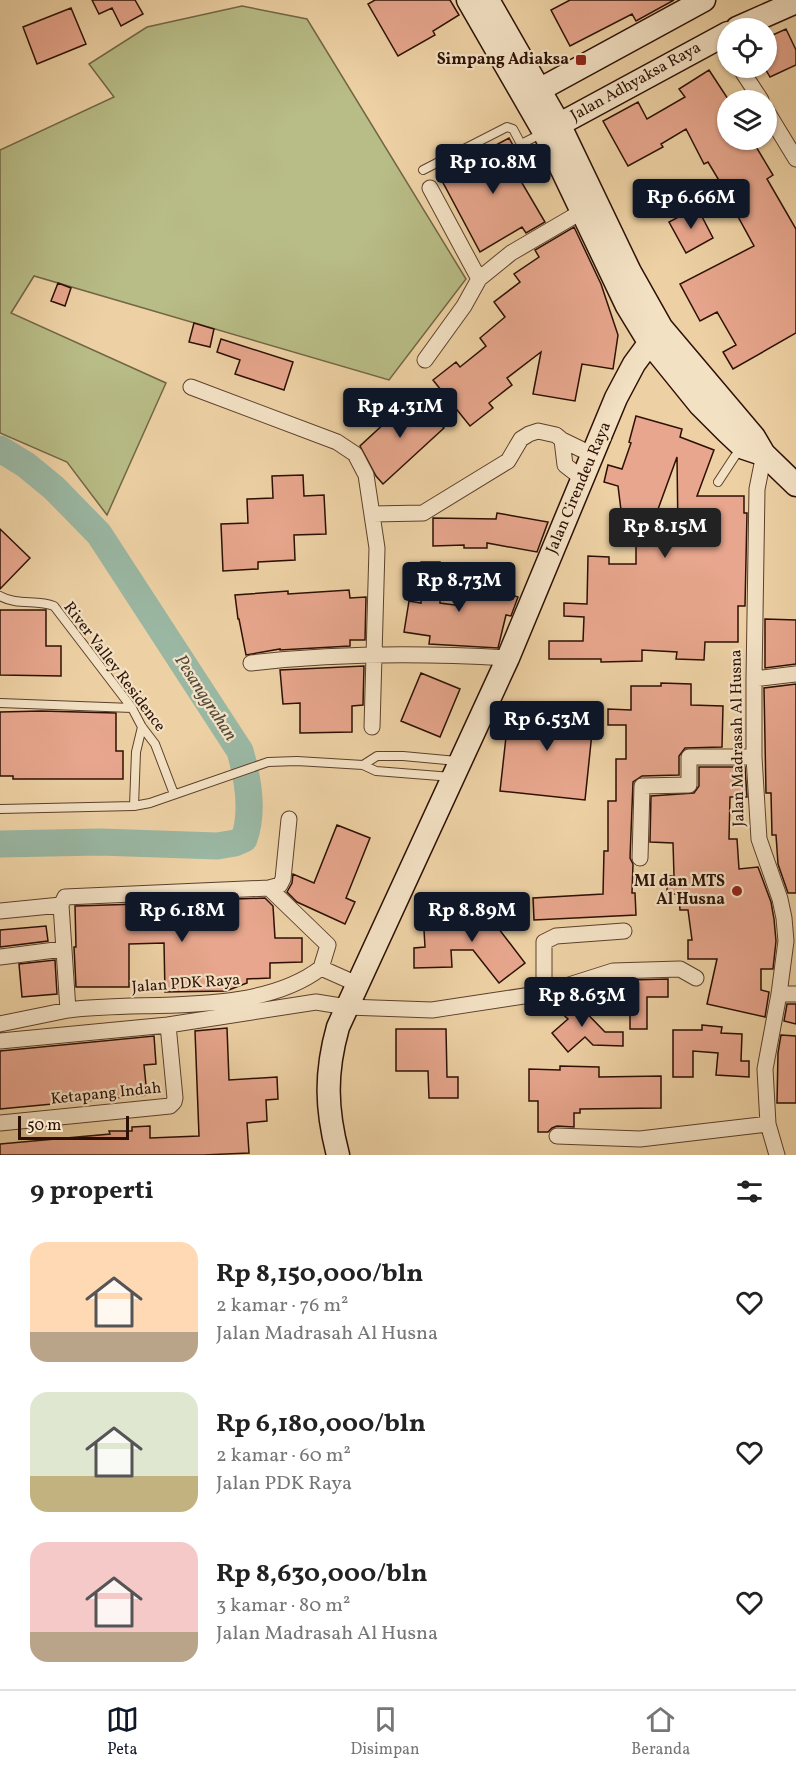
<!DOCTYPE html>
<html lang="id">
<head>
<meta charset="utf-8">
<style>
  body { margin:0; font-family:Vollkorn,serif; background:#f2f2f2; color:#222; height:100vh; display:flex; flex-direction:column; font-size:22px; white-space:nowrap }
  * { box-sizing:border-box; margin:0 }
  p { font-size:20px; color:#767676 }
  .icon { flex:none; width:33px; height:33px; fill:none; stroke:currentColor; stroke-width:2; stroke-linecap:round; stroke-linejoin:round }
  .map { position:relative; height:1155px; overflow:hidden }
  .details { display:flex; flex-direction:column; background:#fff; flex:1 }
  .details>* { flex:none }
  .tools { position:absolute; left:717px; top:18px; display:grid; gap:12px }
  .tools a { display:grid; place-items:center; width:60px; height:60px; border-radius:50%; background:#fff; box-shadow:0 2px 4px #0004; font-size:30px }
  .scale { position:absolute; left:18px; bottom:15px; width:111px; box-sizing:border-box; padding-left:6px; border:3px solid #2c1004; border-top:0; font-size:16px; line-height:21px; white-space:nowrap; color:#2c1004; -webkit-text-stroke:4px #f3e1c4; paint-order:stroke }
  .price { position:absolute; translate:-50% -51px; padding:0 14px; border-radius:6px; background:#111827; color:#fff; font-size:20px; line-height:39px; filter:drop-shadow(0 2px 3px #0008) }
  .price::after { content:''; position:absolute; left:50%; top:36px; width:18px; height:14px; margin-left:-9px; background:inherit; clip-path:polygon(0 0,100% 0,50% 100%) }
  .price.current { background:#222; color:#fff }
  ul { padding:0; list-style:none }
  li { display:flex; align-items:center; gap:18px; height:150px; padding:0 30px }
  li span { display:grid; place-items:center; flex:none; width:168px; height:120px; border-radius:18px; color:#555 }
  li>.icon { margin-inline-start:auto }
  span .icon { width:72px; height:72px; fill:#fffc; stroke-width:1 }
  li b { font-size:26px }
  h2 { display:flex; justify-content:space-between; align-items:center; height:72px; padding:0 30px; font-size:26px }
  .menu { display:flex; justify-content:space-around; align-items:center; height:84px; border-top:2px solid #e0e0e0; background:#fff; font-size:16px; color:#767676 }
  .menu a { display:grid; justify-items:center; gap:3px }
  .menu .current { color:#111827 }
  .map>svg:first-child { display:block }
</style>
</head>
<body>
<div class="map">
<svg width="796" height="1155" viewBox="0 0 796 1155">
  <rect width="100%" height="100%" fill="#edd1a4"/>
  <filter id="stains"><feTurbulence type="fractalNoise" baseFrequency=".00333" numOctaves="4"/><feColorMatrix values="0 0 0 0 .2 0 0 0 0 .09 0 0 0 0 .02 0 0 0 .5 -.17"/></filter>
  <radialGradient id="worn" r=".72"><stop offset=".6" stop-color="#630" stop-opacity="0"/><stop offset="1" stop-color="#630" stop-opacity=".3"/></radialGradient>
  <path fill="#b8bc86" stroke="#726645" stroke-width="1.5" d="M 242,6 L 307,19 L 466,279 L 389,380 L 34,276 L 11,313 L 166,383 L 107,515 L 67,462 L 0,433 L 0,150 L 114,97 L 89,64 L 147,27 Z"/>
  <g fill="none" stroke-linecap="round" stroke-linejoin="round">
    <path stroke="#9ab7a3" stroke-width="27" d="M 0,449 L 26,465 L 54,488 L 99,534 L 240,751 C 248,779 254,811 244,839 L 235,843 L 217,846 L 100,842 L 0,844"/>
  </g>
  <path fill="#e7a68d" stroke="#2c1004" stroke-width="1.5" fill-rule="evenodd" d="M 92,0 L 135,0 L 143,14 L 121,26 L 112,8 L 99,14 Z
    M 375,0 L 450,0 L 459,15 L 433,31 L 435,35 L 398,56 L 368,4 Z
    M 570,0 L 674,0 L 636,21 L 632,14 L 570,46 L 551,10 Z
    M 71,8 L 86,44 L 37,64 L 23,27 Z
    M 786,29 L 796,50 L 796,65 L 770,77 L 766,70 L 766,38 Z
    M 709,70 L 728,99 L 728,140 L 752,140 L 773,175 L 767,179 L 796,229 L 796,333 L 733,369 L 723,352 L 736,345 L 717,312 L 700,321 L 680,284 L 754,246 L 736,213 L 738,212 L 708,162 L 704,164 L 686,129 L 661,144 L 663,147 L 628,166 L 603,121 L 638,102 L 647,119 L 685,97 L 679,89 Z
    M 509,138 L 531,178 L 522,183 L 545,222 L 526,233 L 522,227 L 480,252 L 440,177 L 467,163 L 466,161 Z
    M 697,207 L 713,238 L 686,253 L 669,222 Z
    M 574,227 L 601,284 L 618,335 L 613,369 L 582,364 L 575,401 L 533,394 L 541,352 L 507,378 L 512,385 L 489,403 L 493,408 L 470,426 L 433,380 L 456,362 L 460,367 L 486,346 L 480,338 L 505,317 L 494,302 L 520,282 L 514,274 L 539,257 L 535,250 Z
    M 58,283 L 71,288 L 65,306 L 51,301 Z
    M 194,323 L 214,329 L 210,347 L 189,342 Z
    M 221,339 L 293,362 L 284,390 L 235,374 L 240,360 L 217,352 Z
    M 414,396 L 444,428 L 383,484 L 376,476 L 360,446 Z
    M 636,416 L 682,429 L 680,437 L 714,450 L 697,496 L 744,496 L 744,513 L 747,513 L 745,606 L 738,606 L 738,642 L 705,642 L 704,660 L 676,659 L 677,652 L 642,650 L 642,661 L 601,662 L 601,659 L 549,659 L 549,641 L 583,641 L 584,617 L 564,616 L 564,603 L 587,604 L 588,556 L 609,557 L 609,564 L 636,564 L 636,524 L 639,516 L 622,518 L 618,486 L 604,482 L 608,465 L 622,469 L 631,443 L 629,442 ZM 677,457 L 678,534 L 649,534 Z
    M 303,475 L 304,496 L 324,495 L 326,534 L 294,535 L 295,560 L 258,562 L 258,569 L 223,571 L 221,524 L 248,523 L 247,499 L 273,498 L 272,476 Z
    M 497,513 L 548,522 L 537,552 L 487,543 L 487,548 L 464,548 L 464,545 L 433,546 L 433,518 L 496,519 Z
    M 0,529 L 30,558 L 0,589 Z
    M 421,562 L 440,562 L 440,603 L 462,606 L 466,583 L 492,586 L 492,589 L 518,597 L 511,616 L 506,615 L 498,648 L 429,644 L 430,636 L 404,632 L 409,601 L 421,603 Z
    M 349,590 L 350,598 L 366,597 L 365,640 L 350,640 L 350,646 L 280,650 L 280,649 L 246,655 L 239,619 L 238,619 L 235,595 L 288,591 L 288,594 Z
    M 0,610 L 46,610 L 46,646 L 61,646 L 61,676 L 0,675 Z
    M 765,619 L 796,620 L 796,664 L 765,668 Z
    M 364,666 L 363,705 L 352,706 L 352,732 L 300,733 L 300,703 L 283,704 L 280,670 Z
    M 421,673 L 460,689 L 440,737 L 401,721 Z
    M 661,683 L 691,684 L 691,705 L 723,706 L 722,747 L 685,748 L 679,756 L 679,775 L 642,776 L 633,782 L 630,858 L 633,864 L 632,893 L 635,893 L 636,915 L 534,920 L 533,898 L 603,894 L 604,851 L 608,851 L 608,801 L 616,801 L 616,759 L 626,759 L 626,725 L 608,725 L 608,709 L 631,710 L 631,686 L 661,686 Z
    M 796,684 L 796,893 L 788,893 L 778,864 L 776,835 L 772,835 L 771,793 L 766,793 L 764,688 Z
    M 572,704 L 595,704 L 585,800 L 500,791 L 506,737 L 498,737 L 498,712 L 572,713 Z
    M 41,711 L 116,713 L 116,751 L 123,751 L 123,779 L 13,779 L 13,776 L 0,776 L 0,712 Z
    M 699,767 L 745,767 L 747,797 L 730,797 L 729,839 L 737,839 L 739,869 L 758,867 L 771,902 L 774,919 L 776,941 L 773,969 L 761,969 L 761,990 L 769,992 L 765,1017 L 707,1004 L 717,959 L 688,959 L 688,940 L 692,940 L 688,910 L 680,910 L 679,894 L 667,894 L 667,876 L 674,876 L 673,843 L 650,842 L 651,796 L 694,793 L 699,786 Z
    M 337,825 L 370,838 L 346,898 L 355,902 L 345,924 L 297,902 L 287,892 L 292,883 L 293,874 L 314,883 Z
    M 265,898 L 273,906 L 275,938 L 302,938 L 302,962 L 270,963 L 270,978 L 247,979 L 247,983 L 226,991 L 165,992 L 164,943 L 129,944 L 129,987 L 76,987 L 74,947 L 76,947 L 75,906 L 236,901 L 236,899 Z
    M 503,900 L 506,918 L 492,920 L 525,963 L 499,983 L 473,950 L 451,950 L 452,967 L 414,968 L 414,948 L 425,947 L 424,930 L 469,929 L 465,906 Z
    M 46,926 L 48,941 L 0,947 L 0,930 Z
    M 55,960 L 57,994 L 22,997 L 19,964 Z
    M 668,979 L 668,997 L 647,997 L 647,1029 L 630,1029 L 630,980 Z
    M 569,995 L 605,1032 L 623,1032 L 623,1046 L 593,1045 L 585,1037 L 568,1052 L 552,1033 L 568,1019 L 555,1007 Z
    M 787,1004 L 796,1004 L 796,1024 L 784,1021 Z
    M 702,1025 L 722,1027 L 721,1033 L 742,1034 L 741,1061 L 749,1061 L 749,1077 L 716,1075 L 718,1053 L 693,1051 L 693,1077 L 673,1077 L 673,1030 L 702,1030 Z
    M 227,1028 L 229,1080 L 277,1077 L 278,1099 L 266,1100 L 267,1121 L 247,1123 L 249,1153 L 203,1155 L 0,1155 L 0,1144 L 110,1134 L 109,1131 L 132,1131 L 132,1127 L 150,1126 L 150,1138 L 199,1136 L 195,1031 Z
    M 396,1029 L 446,1029 L 447,1077 L 458,1077 L 458,1098 L 429,1098 L 428,1071 L 396,1071 Z
    M 781,1035 L 796,1036 L 796,1103 L 777,1103 L 778,1053 Z
    M 154,1036 L 156,1064 L 144,1065 L 147,1095 L 0,1109 L 0,1051 Z
    M 560,1066 L 599,1067 L 599,1077 L 661,1076 L 661,1108 L 580,1109 L 580,1113 L 574,1113 L 574,1127 L 557,1126 L 552,1128 L 548,1132 L 538,1132 L 538,1101 L 529,1101 L 529,1069 L 560,1070 Z"/>
  <g fill="none" stroke-linecap="round" stroke-linejoin="round">
    <defs>
      <path id="lane" d="M 423,170 L 507,127 L 513,129 L 521,144 L 543,133
        M 718,482 L 735,456 L 742,450
        M 0,596 C 17,606 37,599 54,606 L 132,708 L 142,727 L 155,744 L 174,794
        M 0,703 L 132,708
        M 363,765 L 377,756 L 403,756 L 457,761
        M 134,806 L 136,752 L 142,727
        M 0,809 L 134,806 L 150,803 L 268,762 L 297,761 L 363,765 L 376,771 L 452,777"/>
      <path id="street" d="M 740,68 L 761,100
        M 766,110 L 796,159
        M 430,188 L 479,279
        M 425,360 L 464,306 L 479,279 L 511,253 L 581,212
        M 191,387 L 337,442 L 355,454 L 366,475 L 377,548 L 372,727
        M 562,440 L 565,465 L 583,479
        M 764,454 L 757,489 L 754,679 L 754,757 L 759,839 L 780,899 L 784,918 L 786,941 L 779,994 L 765,1069 L 768,1124 L 777,1155
        M 372,514 L 423,513 L 508,461 L 521,439 L 529,434 L 538,431 L 556,435 L 562,440 L 593,455
        M 251,663 C 336,653 423,653 508,658
        M 754,679 L 796,674
        M 289,819 L 283,879 L 280,885 L 269,888 L 65,897 L 61,905 L 68,1010 C 146,1000 257,1017 321,968 L 357,984
        M 640,858 L 642,786 L 689,785 L 689,757 L 754,757
        M 269,888 L 328,945 L 321,968
        M 0,911 L 61,905
        M 0,957 L 63,949
        M 544,993 L 544,942 L 556,936 L 624,931
        M 779,994 L 796,994
        M 0,1024 L 68,1010
        M 0,1041 L 168,1025 L 316,1002 L 347,1007 L 432,1010 L 544,993 L 613,971 L 680,969 L 696,978
        M 0,1123 L 170,1106 L 174,1102 L 175,1098 L 168,1025
        M 557,1136 L 640,1139 L 768,1124"/>
      <path id="secondary" d="M 468,0 L 544,132 L 627,306 L 649,342 L 700,405 L 727,432 L 744,448 L 762,454
        M 488,0 L 559,124 L 630,272 L 661,327 L 754,437 L 764,454 L 796,485
        M 737,28 L 796,2
        M 528,96 L 704,0
        M 547,131 L 728,33
        M 338,1155 C 326,1109 325,1073 338,1027 L 508,658 L 616,398 L 634,364 L 661,327"/>
    </defs>
    <use href="#lane" stroke="#5c402c" stroke-width="10"/>
    <use href="#street" stroke="#5c402c" stroke-width="17"/>
    <use href="#secondary" stroke="#2c1004" stroke-width="25"/>
    <use href="#lane" stroke="#f3e1c4" stroke-width="8"/>
    <use href="#street" stroke="#f3e1c4" stroke-width="15"/>
    <use href="#secondary" stroke="#f3e1c4" stroke-width="22"/>
  </g>
  <g fill="#8f2418" stroke="#f3e1c4" stroke-width="2">
    <rect x="575" y="54" width="12" height="12" rx="3"/>
    <circle cx="737" cy="891" r="6"/>
  </g>
  <g text-anchor="middle" dominant-baseline="central" stroke-width="4.5" stroke-linejoin="round" paint-order="stroke">
    <g font-size="16" font-weight="bold" fill="#2c1004" stroke="#f3e1c4" text-anchor="end">
      <text x="569" y="60">Simpang Adiaksa</text>
      <text x="725" y="882">MI dan MTS<tspan x="725" dy="18">Al Husna</tspan></text>
    </g>
    <g font-size="16" fill="#2c1004" stroke="#f3e1c4">
      <text transform="translate(636 82) rotate(-29)">Jalan Adhyaksa Raya</text>
      <text transform="translate(579 488) rotate(-67)">Jalan Cirendeu Raya</text>
      <text transform="translate(114 667) rotate(53)">River Valley Residence</text>
      <text transform="translate(738 738) rotate(-91)">Jalan Madrasah Al Husna</text>
      <text transform="translate(186 984) rotate(-4)">Jalan PDK Raya</text>
      <text transform="translate(106 1094) rotate(-6)">Ketapang Indah</text>
    </g>
    <g font-size="18" font-style="italic" fill="#524a3c" stroke="#f3e1c4">
      <text transform="translate(205 698) rotate(57)">Pesanggrahan</text>
    </g>
  </g>
  <rect width="100%" height="100%" filter="url(#stains)"/>
  <rect width="100%" height="100%" fill="url(#worn)"/>
</svg>
<div class="tools">
<a><svg class="icon" aria-label="locate" viewBox="0 0 24 24"><circle cx="12" cy="12" r="6"/><path d="M12 2v4M12 18v4M2 12h4M18 12h4"/></svg></a>
<a><svg class="icon" aria-label="layers" viewBox="0 0 24 24"><path d="M12 4l9 5-9 5-9-5zM3 14l9 5 9-5"/></svg></a>
</div>
<div class="scale">50 m</div>
<b class="price" style="left:493px;top:195px">Rp 10.8M</b>
<b class="price" style="left:691px;top:230px">Rp 6.66M</b>
<b class="price" style="left:400px;top:439px">Rp 4.31M</b>
<b class="price current" style="left:665px;top:559px">Rp 8.15M</b>
<b class="price" style="left:459px;top:613px">Rp 8.73M</b>
<b class="price" style="left:547px;top:752px">Rp 6.53M</b>
<b class="price" style="left:182px;top:943px">Rp 6.18M</b>
<b class="price" style="left:472px;top:943px">Rp 8.89M</b>
<b class="price" style="left:582px;top:1028px">Rp 8.63M</b>
</div>
<section class="details">
<h2>9 properti<svg class="icon" aria-label="filters" viewBox="0 0 24 24"><path d="M4 7h16M4 17h16"/><circle cx="9" cy="7" r="2"/><circle cx="15" cy="17" r="2"/></svg></h2>
<ul>
<li><span style="background:linear-gradient(#ffd9b3 75%,#b9a48a 0)"><svg class="icon" aria-label="home" viewBox="0 0 24 24"><path d="M3 11l9-7 9 7M6 9v11h12V9"/></svg></span><div><b>Rp 8,150,000/bln</b><p>2 kamar · 76 m²</p><p>Jalan Madrasah Al Husna</p></div><svg class="icon" aria-label="heart" viewBox="0 0 24 24"><path d="M12 20l-8-8c-3-5 5-10 8-4 3-6 11-1 8 4z"/></svg></li>
<li><span style="background:linear-gradient(#dfe7d0 70%,#c2b280 0)"><svg class="icon" aria-label="home" viewBox="0 0 24 24"><path d="M3 11l9-7 9 7M6 9v11h12V9"/></svg></span><div><b>Rp 6,180,000/bln</b><p>2 kamar · 60 m²</p><p>Jalan PDK Raya</p></div><svg class="icon" aria-label="heart" viewBox="0 0 24 24"><path d="M12 20l-8-8c-3-5 5-10 8-4 3-6 11-1 8 4z"/></svg></li>
<li><span style="background:linear-gradient(#f6c9c9 75%,#b9a48a 0)"><svg class="icon" aria-label="home" viewBox="0 0 24 24"><path d="M3 11l9-7 9 7M6 9v11h12V9"/></svg></span><div><b>Rp 8,630,000/bln</b><p>3 kamar · 80 m²</p><p>Jalan Madrasah Al Husna</p></div><svg class="icon" aria-label="heart" viewBox="0 0 24 24"><path d="M12 20l-8-8c-3-5 5-10 8-4 3-6 11-1 8 4z"/></svg></li>
</ul>
</section>
<nav class="menu">
<a class="current"><svg class="icon" aria-label="map" viewBox="0 0 24 24"><path d="M3 6l6-2 6 2 6-2v14l-6 2-6-2-6 2zM9 4v14M15 6v14"/></svg>Peta</a>
<a><svg class="icon" aria-label="saved" viewBox="0 0 24 24"><path d="M7 4h10v16l-5-4-5 4z"/></svg>Disimpan</a>
<a><svg class="icon" aria-label="home" viewBox="0 0 24 24"><path d="M3 11l9-7 9 7M6 9v11h12V9"/></svg>Beranda</a>
</nav>
</body>
</html>
